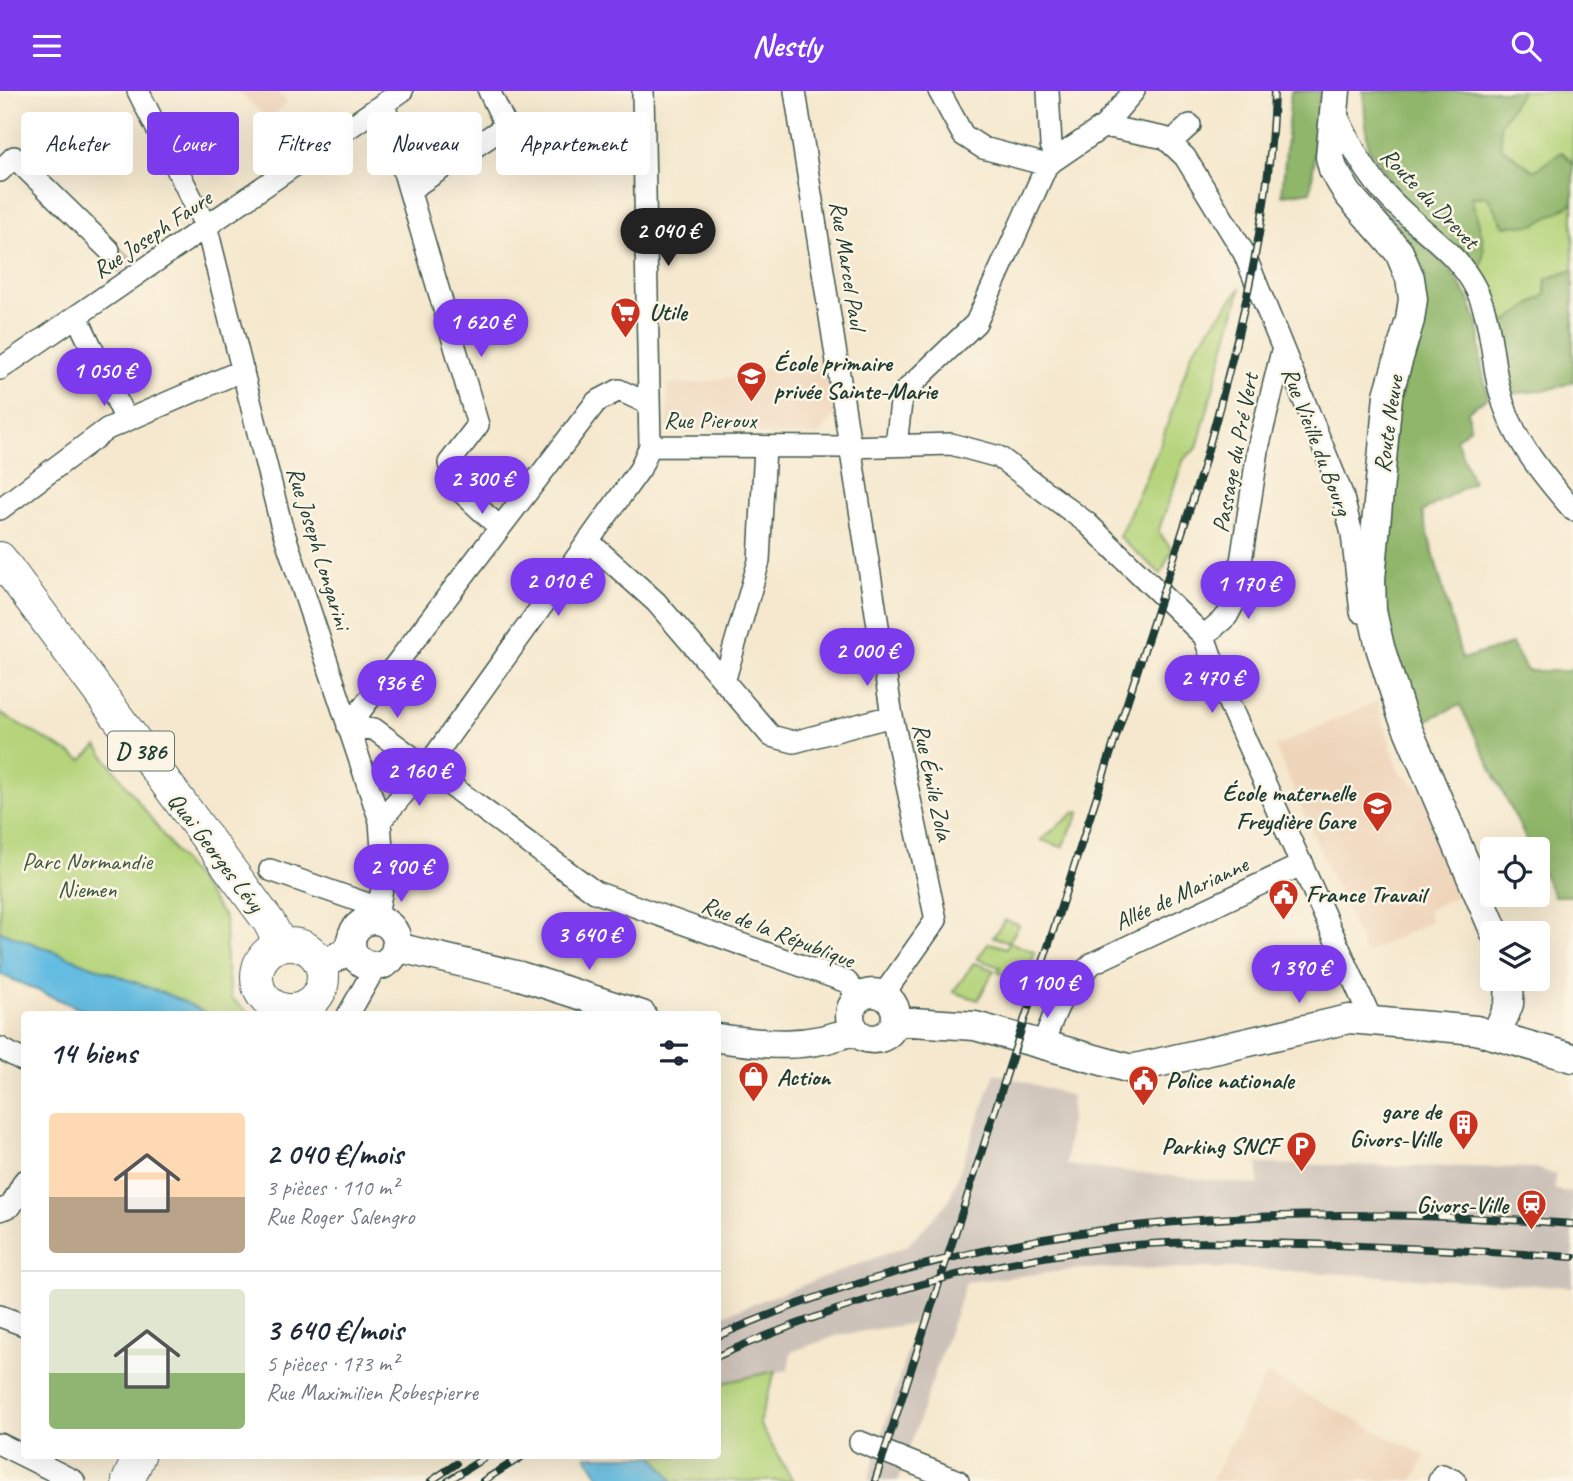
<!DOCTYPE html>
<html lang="fr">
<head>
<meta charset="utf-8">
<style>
  body { margin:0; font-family:Caveat,sans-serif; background:#f6f6f7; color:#1f2937; height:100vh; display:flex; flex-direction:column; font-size:26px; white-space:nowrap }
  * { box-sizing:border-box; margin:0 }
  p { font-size:23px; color:#747a83 }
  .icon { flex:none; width:38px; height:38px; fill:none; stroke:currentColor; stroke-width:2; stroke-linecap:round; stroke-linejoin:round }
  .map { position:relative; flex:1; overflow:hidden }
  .details { position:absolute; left:21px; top:920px; width:700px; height:448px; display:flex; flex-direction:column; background:#fff; border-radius:7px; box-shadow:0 7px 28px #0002 }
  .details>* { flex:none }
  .hud { position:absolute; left:21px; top:21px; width:700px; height:63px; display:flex; gap:14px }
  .buttons { position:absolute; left:1480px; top:746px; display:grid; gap:14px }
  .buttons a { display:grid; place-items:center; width:70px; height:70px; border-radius:7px; background:#fff; box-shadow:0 7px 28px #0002; font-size:35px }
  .price { position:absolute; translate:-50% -60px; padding:0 16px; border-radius:24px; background:#7c3aed; color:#fff; font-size:23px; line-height:46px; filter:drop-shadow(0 2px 4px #0008) }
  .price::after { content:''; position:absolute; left:50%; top:42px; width:21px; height:16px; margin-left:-10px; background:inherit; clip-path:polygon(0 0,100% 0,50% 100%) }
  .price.current { background:#222; color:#fff }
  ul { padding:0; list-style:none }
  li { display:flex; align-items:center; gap:21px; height:175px; padding:0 28px }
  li+li { border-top:2px solid #e0e1e3 }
  li span { display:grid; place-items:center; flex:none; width:196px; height:140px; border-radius:7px; color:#555 }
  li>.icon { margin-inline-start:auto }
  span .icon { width:84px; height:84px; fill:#fffc; stroke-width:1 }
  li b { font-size:30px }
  h2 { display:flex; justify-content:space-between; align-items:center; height:84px; padding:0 28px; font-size:30px }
  .tag { padding:0 24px; border-radius:7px; background:#fff; box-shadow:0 7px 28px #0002; font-size:24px; line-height:63px }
  .tag.current { background:#7c3aed; color:#fff }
  header { display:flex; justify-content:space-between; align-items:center; height:91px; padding:0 28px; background:#7c3aed; color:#fff; font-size:32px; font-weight:700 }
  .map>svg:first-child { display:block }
</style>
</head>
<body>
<header><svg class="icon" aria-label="menu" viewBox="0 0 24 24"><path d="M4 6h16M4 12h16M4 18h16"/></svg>Nestly<svg class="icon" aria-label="search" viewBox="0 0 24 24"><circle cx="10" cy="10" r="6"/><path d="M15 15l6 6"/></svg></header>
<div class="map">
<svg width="1573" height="1390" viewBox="0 0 1573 1390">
  <rect width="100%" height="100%" fill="#fcf5e5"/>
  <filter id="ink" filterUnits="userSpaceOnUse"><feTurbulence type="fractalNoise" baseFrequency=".0143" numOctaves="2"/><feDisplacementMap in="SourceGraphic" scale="14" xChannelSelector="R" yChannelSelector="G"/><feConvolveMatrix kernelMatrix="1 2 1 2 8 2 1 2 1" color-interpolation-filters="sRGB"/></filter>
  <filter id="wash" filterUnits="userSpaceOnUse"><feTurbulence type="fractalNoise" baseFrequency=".00686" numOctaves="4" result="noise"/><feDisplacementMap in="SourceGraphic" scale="28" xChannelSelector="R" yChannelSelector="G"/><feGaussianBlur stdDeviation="1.57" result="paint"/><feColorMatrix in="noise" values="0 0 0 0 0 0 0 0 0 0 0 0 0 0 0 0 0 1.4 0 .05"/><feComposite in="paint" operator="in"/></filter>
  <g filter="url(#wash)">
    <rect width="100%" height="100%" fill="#f5e8ce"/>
    <path fill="#efd6bb" d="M 238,0 L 276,0 L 287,11 L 268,28 Z
      M 826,265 L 835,323 L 818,345 L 668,339 L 667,293 L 703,292 Z
      M 1377,610 L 1399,680 L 1421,699 L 1471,798 L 1427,820 L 1431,830 L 1365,862 L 1275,656 Z
      M 1266,1283 L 1426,1365 L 1412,1390 L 1212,1390 Z"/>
    <path fill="#cdc2b9" d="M 995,982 L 1072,1005 L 1066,1074 L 1258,1094 L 1258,1073 L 1535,1077 L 1555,1083 L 1555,1099 L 1573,1101 L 1573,1196 L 1237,1177 L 1079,1178 L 966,1191 L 898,1390 L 868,1390 L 916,1232 L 839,1244 L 791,1261 L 788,1279 L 718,1293 L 718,1226 L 907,1155 L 949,1110 Z"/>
    <path fill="#b5d47b" stroke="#6a8858" stroke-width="2" d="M 1522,0 L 1567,0 L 1573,8 L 1573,72 L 1562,61 L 1534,80 L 1501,56 L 1500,33 Z
      M 1487,105 L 1573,112 L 1573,179 L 1546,188 L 1545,204 L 1500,235 L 1492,210 L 1477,187 L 1471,106 Z
      M 1241,196 L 1197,357 L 1184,368 L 1158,441 L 1172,458 L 1161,483 L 1119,446 L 1161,352 L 1192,261 Z
      M 0,622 L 82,669 L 97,655 L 225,827 L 226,873 L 231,907 L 251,924 L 210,924 L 176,907 L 0,840 Z
      M 1080,721 L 1062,756 L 1041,749 L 1074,722 Z
      M 1005,829 L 1019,834 L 1009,851 L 1035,861 L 1025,891 L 997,881 L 1000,876 L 977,868 L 989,852 L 1007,857 L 1009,851 L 993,846 Z
      M 974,872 L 994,879 L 978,909 L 953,901 Z
      M 775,1280 L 759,1332 L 793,1390 L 673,1390 L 654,1365 L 718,1365 L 718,1293 Z"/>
    <path fill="#90b66b" stroke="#587a50" stroke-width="2" d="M 1291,0 L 1320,0 L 1311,100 L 1282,104 Z
      M 1363,0 L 1522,0 L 1500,33 L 1501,56 L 1534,80 L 1562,61 L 1573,72 L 1573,112 L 1535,134 L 1504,135 L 1487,105 L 1471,106 C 1479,136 1491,157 1477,187 L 1407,113 L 1368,57 Z
      M 1380,116 L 1448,176 L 1469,208 L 1479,235 L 1481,273 L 1488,306 L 1468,320 L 1470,337 L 1456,348 L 1473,391 L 1422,421 L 1462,568 L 1512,553 L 1527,580 L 1567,580 L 1573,576 L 1573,805 L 1554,805 L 1538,773 L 1538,758 L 1531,758 L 1460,614 L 1420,632 L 1381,533 L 1394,330 L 1420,230 L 1373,121 Z
      M 1573,179 L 1573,291 L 1547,299 L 1510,303 L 1500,235 L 1545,204 L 1546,188 Z"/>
    <path fill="#63bce1" stroke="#417c8a" stroke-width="2" d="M 0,840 L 176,907 L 210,924 L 94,924 L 0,883 Z
      M 586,1365 L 654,1365 L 673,1390 L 603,1390 Z"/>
  </g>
  <g filter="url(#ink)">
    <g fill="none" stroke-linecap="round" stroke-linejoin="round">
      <path stroke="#cac6af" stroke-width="21" stroke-dasharray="21 10" stroke-linecap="butt" d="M 109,159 L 131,180"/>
      <defs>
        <path id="street" d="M 138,0 L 207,138 L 281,433 L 380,730 L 384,787 L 376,829
          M 795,0 L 892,625 L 936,829 L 883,904
          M 939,0 L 963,44 L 983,57 L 1047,74
          M 1048,0 L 1051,54 L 1057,66
          M 384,13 L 478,334 L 449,372 L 454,394 L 500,437
          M 1335,20 C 1351,54 1365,83 1392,110 C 1418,137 1451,157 1471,189 C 1492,223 1490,259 1499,297 C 1510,345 1541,382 1573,419
          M 1104,35 L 1165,47 L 1185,66 L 1244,162 L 1342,403 L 1352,443 L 1361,521
          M 1170,52 L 1190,34
          M 0,80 L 14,66 L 109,159
          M 411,98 L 506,35 L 489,0
          M 77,226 L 126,329
          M 0,278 L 402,0
          M 896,354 L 902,303 L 976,232 L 1047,74 L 1104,35 L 1134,0
          M 650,355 L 849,356 L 951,353 L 999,366 L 1087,432 L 1204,545 L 1223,599 L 1371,928
          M 0,418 L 107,338 L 243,279
          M 588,450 L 656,511 L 771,645 L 794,651 L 892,625
          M 1204,545 L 1227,525 L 1235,510 L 1259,353 L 1282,260
          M 724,591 L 759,470 L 765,356
          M 348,636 L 374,638 L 595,801 L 847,891 L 859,906
          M 348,636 L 596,311 L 619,299 L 649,313
          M 380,730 L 426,677 L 640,378 L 650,355 L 643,0
          M 270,779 L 379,817
          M 348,924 L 376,875
          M 1043,953 C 1056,917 1063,898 1093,872 L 1303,773
          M 0,957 L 24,970
          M 0,1119 L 11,1115 L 24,1090
          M 0,1225 L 24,1234
          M 860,1351 L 958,1390
          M 0,1353 L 74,1390
          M 1439,1390 L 1442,1384 L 1455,1390"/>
        <path id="secondary" d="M 1336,0 L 1330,66 L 1333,78 L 1348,103 L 1399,161 L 1410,187 L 1413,208 L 1410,229 L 1388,304 L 1371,488 L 1372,520 L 1380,556 L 1401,622 L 1495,842
          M351 852a23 23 0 1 1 46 0a23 23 0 1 1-46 0Z
          M 396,856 L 520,885 L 642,924
          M 322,875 L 351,857
          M850 925a23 23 0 1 1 46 0a23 23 0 1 1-46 0Z
          M 896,930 L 975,935 L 1131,978 L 1349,928 L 1476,939 L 1573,967
          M 1497,943 L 1509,913 L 1510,887
          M 718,947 C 765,954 809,958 854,939"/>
        <path id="primary" d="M 0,467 L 269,831 L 281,854
          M257 886a33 33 0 1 1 66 0a33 33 0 1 1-66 0Z
          M 128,1390 L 139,1365"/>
      </defs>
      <use href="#street" stroke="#3f574b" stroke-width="24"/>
      <use href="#secondary" stroke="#3f574b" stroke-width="31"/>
      <use href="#primary" stroke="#3f574b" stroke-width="34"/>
      <use href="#street" stroke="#fff" stroke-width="21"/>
      <use href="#secondary" stroke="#fff" stroke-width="28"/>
      <use href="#primary" stroke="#fff" stroke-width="32"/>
      <defs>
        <path id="rail" d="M 718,1245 C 1000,1122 1270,1111 1573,1133
          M 718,1265 C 847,1208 993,1167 1135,1154 C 1191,1149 1248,1152 1304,1153 C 1394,1156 1483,1160 1573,1166
          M 431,1390 L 456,1373
          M 448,1390 L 487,1365
          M 483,1390 L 523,1365
          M 875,1390 L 1202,380 C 1236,259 1271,127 1274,0"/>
      </defs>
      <use href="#rail" stroke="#1f3d34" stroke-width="8"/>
      <use href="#rail" stroke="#fcf5e5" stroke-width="5" stroke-dasharray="16" stroke-linecap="butt"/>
    </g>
  </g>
  <defs>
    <symbol id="supermarket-pin" viewBox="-11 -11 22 30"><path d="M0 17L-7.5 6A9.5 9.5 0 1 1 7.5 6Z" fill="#c8321e" stroke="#fcf5e5"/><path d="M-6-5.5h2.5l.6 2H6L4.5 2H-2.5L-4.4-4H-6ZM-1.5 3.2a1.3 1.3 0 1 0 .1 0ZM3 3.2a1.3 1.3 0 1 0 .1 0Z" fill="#fff"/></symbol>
    <symbol id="school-pin" viewBox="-11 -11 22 30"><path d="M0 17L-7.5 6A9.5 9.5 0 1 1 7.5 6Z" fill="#c8321e" stroke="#fcf5e5"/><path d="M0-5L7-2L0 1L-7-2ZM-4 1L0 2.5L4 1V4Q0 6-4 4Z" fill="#fff"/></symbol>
    <symbol id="civic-pin" viewBox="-11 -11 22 30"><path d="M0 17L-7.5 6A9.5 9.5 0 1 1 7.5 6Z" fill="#c8321e" stroke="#fcf5e5"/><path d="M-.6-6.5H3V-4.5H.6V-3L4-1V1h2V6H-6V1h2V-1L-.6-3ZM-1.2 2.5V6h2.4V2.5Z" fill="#fff"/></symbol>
    <symbol id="shop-pin" viewBox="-11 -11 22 30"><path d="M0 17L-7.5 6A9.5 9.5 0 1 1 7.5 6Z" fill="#c8321e" stroke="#fcf5e5"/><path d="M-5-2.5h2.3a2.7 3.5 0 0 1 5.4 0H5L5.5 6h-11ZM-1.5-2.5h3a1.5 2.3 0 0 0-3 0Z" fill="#fff"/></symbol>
    <symbol id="building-pin" viewBox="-11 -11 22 30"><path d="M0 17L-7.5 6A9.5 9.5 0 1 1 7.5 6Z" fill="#c8321e" stroke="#fcf5e5"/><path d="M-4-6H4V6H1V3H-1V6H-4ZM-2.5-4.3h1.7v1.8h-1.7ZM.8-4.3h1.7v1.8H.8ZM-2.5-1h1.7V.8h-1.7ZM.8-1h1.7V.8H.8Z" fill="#fff"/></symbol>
    <symbol id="parking-pin" viewBox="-11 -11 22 30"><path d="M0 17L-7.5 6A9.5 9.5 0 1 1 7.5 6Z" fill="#c8321e" stroke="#fcf5e5"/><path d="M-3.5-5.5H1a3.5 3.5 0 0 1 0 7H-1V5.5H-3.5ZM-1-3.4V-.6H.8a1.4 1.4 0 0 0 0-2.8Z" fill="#fff"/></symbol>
    <symbol id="station-pin" viewBox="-11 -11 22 30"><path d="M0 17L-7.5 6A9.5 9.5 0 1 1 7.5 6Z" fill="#c8321e" stroke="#fcf5e5"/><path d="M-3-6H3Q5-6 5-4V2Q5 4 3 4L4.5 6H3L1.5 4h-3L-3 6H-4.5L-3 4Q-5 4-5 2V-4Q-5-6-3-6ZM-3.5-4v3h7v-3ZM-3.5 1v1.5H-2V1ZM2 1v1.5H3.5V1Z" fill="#fff"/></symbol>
  </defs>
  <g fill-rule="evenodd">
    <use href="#supermarket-pin" x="608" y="204" width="35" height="47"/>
    <use href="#school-pin" x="734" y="268" width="35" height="47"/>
    <use href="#school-pin" x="1360" y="698" width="35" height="47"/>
    <use href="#civic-pin" x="1266" y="786" width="35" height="47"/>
    <use href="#shop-pin" x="736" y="968" width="35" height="47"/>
    <use href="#civic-pin" x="1126" y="972" width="35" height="47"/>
    <use href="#building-pin" x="1446" y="1016" width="35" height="47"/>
    <use href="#parking-pin" x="1284" y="1038" width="35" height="47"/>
    <use href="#station-pin" x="1514" y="1096" width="35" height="47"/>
  </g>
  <g text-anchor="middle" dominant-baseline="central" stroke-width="5" stroke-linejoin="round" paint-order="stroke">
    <rect fill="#fcf5e5" stroke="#617469" stroke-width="2" x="108" y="640.5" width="66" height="39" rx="5"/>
    <g font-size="23" font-weight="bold" fill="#1f3d34">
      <text x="141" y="660">D 386</text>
    </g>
    <g font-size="24" fill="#1f3d34" stroke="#fcf5e5">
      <text transform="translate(1430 107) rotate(46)">Route du Drevet</text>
      <text transform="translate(152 143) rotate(-34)">Rue Joseph Faure</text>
      <text transform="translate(848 174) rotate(81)">Rue Marcel Paul</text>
      <text x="710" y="329">Rue Pieroux</text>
      <text transform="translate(1388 333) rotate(-82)">Route Neuve</text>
      <text transform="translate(1317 350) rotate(69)">Rue Vieille du Bourg</text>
      <text transform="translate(1235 362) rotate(-79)">Passage du Pré Vert</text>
      <text transform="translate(319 457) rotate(73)">Rue Joseph Longarini</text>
      <text transform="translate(933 691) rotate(78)">Rue Émile Zola</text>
      <text transform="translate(216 761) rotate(53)">Quai Georges Lévy</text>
      <text transform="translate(1181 802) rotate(-25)">Allée de Marianne</text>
      <text transform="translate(778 841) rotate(21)">Rue de la République</text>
    </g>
    <g font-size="24" font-weight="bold" fill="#1f3d34" stroke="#fcf5e5" text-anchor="start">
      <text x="649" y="221">Utile</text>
      <text x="774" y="272">École primaire<tspan x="774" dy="28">privée Sainte-Marie</tspan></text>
      <text x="1355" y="702" text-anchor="end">École maternelle<tspan x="1355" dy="28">Freydière Gare</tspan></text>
      <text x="1306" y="803">France Travail</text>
      <text x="777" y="986">Action</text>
      <text x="1166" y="989">Police nationale</text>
      <text x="1441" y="1020" text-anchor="end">gare de<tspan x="1441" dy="28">Givors-Ville</tspan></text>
      <text x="1279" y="1055" text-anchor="end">Parking SNCF</text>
      <text x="1508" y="1114" text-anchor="end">Givors-Ville</text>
    </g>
    <g font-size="24" fill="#3d5b42" stroke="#fcf5e5">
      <text x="87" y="770">Parc Normandie<tspan x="87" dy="28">Niemen</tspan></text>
    </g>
  </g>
</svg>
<div class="buttons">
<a><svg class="icon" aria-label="locate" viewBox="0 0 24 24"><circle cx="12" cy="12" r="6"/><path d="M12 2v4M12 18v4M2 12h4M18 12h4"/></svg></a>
<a><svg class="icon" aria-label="layers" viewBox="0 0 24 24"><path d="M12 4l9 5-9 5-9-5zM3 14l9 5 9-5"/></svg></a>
</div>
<b class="price current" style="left:668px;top:177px">2 040 €</b>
<b class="price" style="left:481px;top:268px">1 620 €</b>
<b class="price" style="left:104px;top:317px">1 050 €</b>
<b class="price" style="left:482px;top:425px">2 300 €</b>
<b class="price" style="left:558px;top:527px">2 010 €</b>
<b class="price" style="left:1248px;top:530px">1 170 €</b>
<b class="price" style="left:867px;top:597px">2 000 €</b>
<b class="price" style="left:1212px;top:624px">2 470 €</b>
<b class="price" style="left:397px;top:629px">936 €</b>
<b class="price" style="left:419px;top:717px">2 160 €</b>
<b class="price" style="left:401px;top:813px">2 900 €</b>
<b class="price" style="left:589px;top:881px">3 640 €</b>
<b class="price" style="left:1299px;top:914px">1 390 €</b>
<b class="price" style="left:1047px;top:929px">1 100 €</b>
<div class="hud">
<a class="tag">Acheter</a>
<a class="tag current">Louer</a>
<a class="tag">Filtres</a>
<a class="tag">Nouveau</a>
<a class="tag">Appartement</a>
</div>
<section class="details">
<h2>14 biens<svg class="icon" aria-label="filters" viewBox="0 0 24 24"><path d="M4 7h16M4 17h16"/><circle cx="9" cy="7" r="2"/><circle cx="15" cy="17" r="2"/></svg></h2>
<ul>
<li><span style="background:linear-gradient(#ffd9b3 60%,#b9a48a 0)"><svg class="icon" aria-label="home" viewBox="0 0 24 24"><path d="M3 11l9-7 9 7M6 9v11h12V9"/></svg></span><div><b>2 040 €/mois</b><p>3 pièces · 110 m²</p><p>Rue Roger Salengro</p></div></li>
<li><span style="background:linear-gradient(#dfe7d0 60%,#8fb573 0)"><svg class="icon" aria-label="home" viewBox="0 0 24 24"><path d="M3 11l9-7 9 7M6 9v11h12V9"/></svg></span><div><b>3 640 €/mois</b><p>5 pièces · 173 m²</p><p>Rue Maximilien Robespierre</p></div></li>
</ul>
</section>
</div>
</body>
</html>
